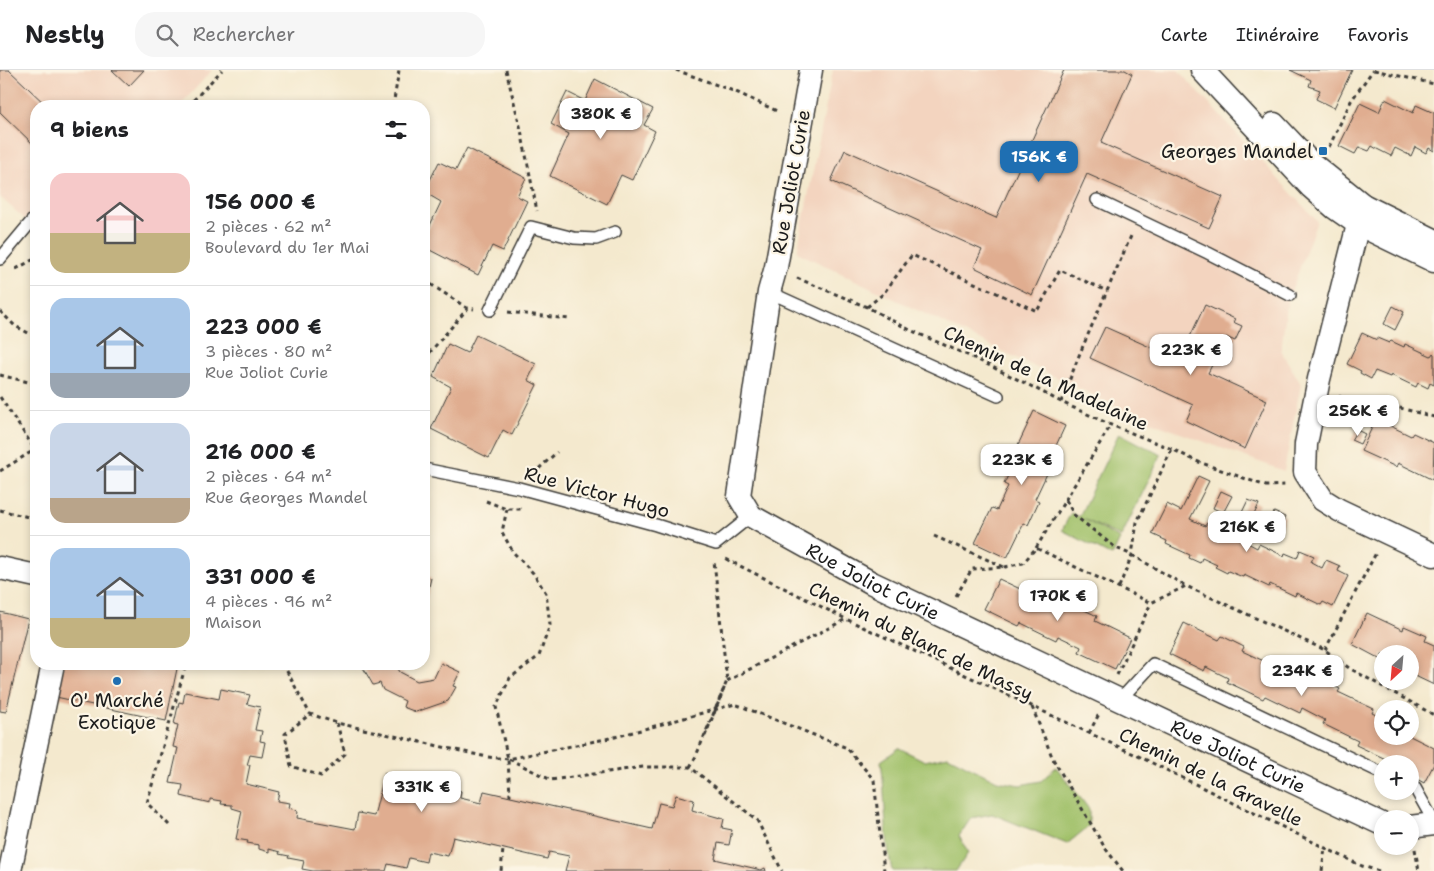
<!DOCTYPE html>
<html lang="fr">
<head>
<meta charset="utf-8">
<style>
  body { margin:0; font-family:"Shantell Sans",sans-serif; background:#f6f6f6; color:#202124; height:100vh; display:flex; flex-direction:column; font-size:19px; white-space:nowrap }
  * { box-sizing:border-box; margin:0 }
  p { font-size:16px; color:#757577 }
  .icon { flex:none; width:28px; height:28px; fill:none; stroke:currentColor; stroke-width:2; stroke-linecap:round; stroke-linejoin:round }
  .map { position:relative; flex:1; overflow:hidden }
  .panel { position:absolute; left:30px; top:30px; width:400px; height:570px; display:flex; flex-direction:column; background:#fff; border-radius:20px; box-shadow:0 2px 8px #0003 }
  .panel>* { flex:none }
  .needle { width:32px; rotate:206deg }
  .buttons { position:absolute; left:1374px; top:575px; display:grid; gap:10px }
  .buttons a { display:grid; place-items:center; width:45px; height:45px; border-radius:50%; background:#fff; box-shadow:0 2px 8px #0003; font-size:25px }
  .price { position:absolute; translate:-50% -42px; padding:0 11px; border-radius:10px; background:#fff; color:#222; font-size:16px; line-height:32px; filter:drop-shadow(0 1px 2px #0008) }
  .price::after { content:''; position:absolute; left:50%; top:30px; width:15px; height:11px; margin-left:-8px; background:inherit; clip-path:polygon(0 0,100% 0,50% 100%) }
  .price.active { background:#1f6fb2; color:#fff }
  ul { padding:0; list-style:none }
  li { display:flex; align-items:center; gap:15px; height:125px; padding:0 20px }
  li+li { border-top:1px solid #e0e0e0 }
  li span { display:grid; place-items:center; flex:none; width:140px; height:100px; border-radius:15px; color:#555 }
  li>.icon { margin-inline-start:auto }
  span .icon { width:60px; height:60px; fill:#fffc; stroke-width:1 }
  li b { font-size:21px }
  h2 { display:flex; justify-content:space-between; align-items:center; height:60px; padding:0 20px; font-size:21px }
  header { display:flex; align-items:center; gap:30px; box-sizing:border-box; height:70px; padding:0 25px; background:#fff; border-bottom:1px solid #e0e0e0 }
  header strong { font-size:24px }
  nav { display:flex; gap:28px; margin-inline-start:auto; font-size:18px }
  .search { width:350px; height:45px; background:#f6f6f6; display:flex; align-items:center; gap:12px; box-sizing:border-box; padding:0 18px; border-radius:20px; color:#757577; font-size:19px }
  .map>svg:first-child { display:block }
</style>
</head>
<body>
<header>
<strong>Nestly</strong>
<div class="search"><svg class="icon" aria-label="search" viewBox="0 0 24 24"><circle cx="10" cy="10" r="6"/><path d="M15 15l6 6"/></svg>Rechercher</div>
<nav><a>Carte</a><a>Itinéraire</a><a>Favoris</a></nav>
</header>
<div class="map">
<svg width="1434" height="801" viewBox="0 0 1434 801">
  <rect width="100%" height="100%" fill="#fcf5e5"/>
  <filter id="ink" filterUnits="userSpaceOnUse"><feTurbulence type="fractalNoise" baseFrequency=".02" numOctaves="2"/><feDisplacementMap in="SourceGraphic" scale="10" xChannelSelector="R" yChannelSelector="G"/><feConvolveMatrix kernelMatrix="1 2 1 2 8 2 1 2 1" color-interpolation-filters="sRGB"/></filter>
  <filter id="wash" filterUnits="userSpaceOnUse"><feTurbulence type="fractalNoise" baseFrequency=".0096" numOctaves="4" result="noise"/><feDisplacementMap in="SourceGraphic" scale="20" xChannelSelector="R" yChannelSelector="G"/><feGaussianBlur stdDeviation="1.12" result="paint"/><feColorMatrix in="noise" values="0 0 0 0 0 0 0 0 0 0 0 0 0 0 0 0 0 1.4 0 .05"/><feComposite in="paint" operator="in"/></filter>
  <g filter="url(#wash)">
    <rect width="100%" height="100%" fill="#f4e9ce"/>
    <path fill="#f3d4bf" d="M 0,0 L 212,0 L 180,36 L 36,36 L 36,159 L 0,127 Z
      M 833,0 L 1178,0 L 1317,151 L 1287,233 L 1281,281 L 1301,314 L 1284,401 L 1145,350 L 797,182 Z"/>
    <path fill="#a1c16a" stroke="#5e6e43" d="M 1119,363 L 1161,385 L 1121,467 L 1084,449 L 1120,469 L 1112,486 L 1062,460 L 1071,443 L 1079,447 Z
      M 899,678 L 925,691 L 948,686 L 997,711 L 1020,715 L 1041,711 L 1056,697 L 1089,739 L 1089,756 L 1067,774 L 992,744 L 971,748 L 959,766 L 968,783 L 956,801 L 892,801 C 884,765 886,728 881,691 Z"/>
    <g id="blocks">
      <path fill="#e0ad90" d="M 0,0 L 9,0 L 47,36 L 36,36 L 36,77 L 0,42 Z
        M 112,0 L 144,0 L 129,16 Z
        M 1064,0 L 1125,0 L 1132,4 L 1101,73 L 1223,127 L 1209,158 L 1087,104 L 1032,225 L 974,197 L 982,180 L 831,111 L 845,80 L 996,148 Z
        M 1290,0 L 1352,0 L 1334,38 L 1316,29 L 1320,20 L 1309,16 L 1311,10 Z
        M 595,9 L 653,39 L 644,55 L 655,61 L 632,110 L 621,105 L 607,134 L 550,106 L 569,64 L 551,54 L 567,22 L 585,31 Z
        M 1385,29 L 1413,43 L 1416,35 L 1434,43 L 1434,81 L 1429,78 L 1426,83 L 1415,77 L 1411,86 L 1395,78 L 1391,86 L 1377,79 L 1372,76 L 1369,81 L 1359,77 L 1355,84 L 1339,76 L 1360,33 L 1379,42 Z
        M 467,78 L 526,108 L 517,126 L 527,131 L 503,181 L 492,176 L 478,205 L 424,177 L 424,168 L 441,132 L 424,122 L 439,92 L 456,100 Z
        M 1205,235 L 1235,249 L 1233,252 L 1242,256 L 1235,271 L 1226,267 L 1208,303 L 1267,330 L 1245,379 L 1186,351 L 1193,335 L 1090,288 L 1105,257 L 1179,290 Z
        M 1393,236 L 1404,242 L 1395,260 L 1384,254 Z
        M 1362,263 L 1377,270 L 1377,268 L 1389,273 L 1391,271 L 1404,277 L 1405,274 L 1431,286 L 1433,283 L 1434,284 L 1434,315 L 1430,313 L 1428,318 L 1418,313 L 1416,317 L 1391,305 L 1390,307 L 1375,301 L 1371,309 L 1360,303 L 1361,301 L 1347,294 Z
        M 476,265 L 536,294 L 528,310 L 537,315 L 512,365 L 503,360 L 489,388 L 431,359 L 451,317 L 433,307 L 448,274 L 467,283 Z
        M 1034,341 L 1065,356 L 1049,391 L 1052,393 L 1035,429 L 1039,431 L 1028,455 L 1024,453 L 1007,488 L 975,473 L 992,438 L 997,440 L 1008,416 L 1004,414 L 1021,378 L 1017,377 Z
        M 1376,349 L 1411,366 L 1413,363 L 1434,373 L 1433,410 L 1398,393 L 1396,397 L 1361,381 Z
        M 1357,360 L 1365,364 L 1360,374 L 1351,370 Z
        M 1198,406 L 1209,411 L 1190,449 L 1205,456 L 1207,453 L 1231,465 L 1248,430 L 1259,434 L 1242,470 L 1257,478 L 1259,474 L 1284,486 L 1285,483 L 1297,488 L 1300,480 L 1314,486 L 1311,492 L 1322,498 L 1326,490 L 1340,496 L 1338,501 L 1348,506 L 1333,537 L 1323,532 L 1321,535 L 1296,523 L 1295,526 L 1270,514 L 1269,517 L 1244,505 L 1243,507 L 1228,501 L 1227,503 L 1215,497 L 1217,495 L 1202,488 L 1200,493 L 1189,488 L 1190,485 L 1166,474 L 1167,471 L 1152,464 L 1167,434 L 1181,441 Z
        M 1221,421 L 1232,426 L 1223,443 L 1213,438 Z
        M 1274,442 L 1285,447 L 1276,465 L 1265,460 Z
        M 424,506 L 431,508 L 426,530 L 424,530 Z
        M 999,509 L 1035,526 L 1037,521 L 1071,538 L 1074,535 L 1097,546 L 1095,551 L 1130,568 L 1115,599 L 1079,582 L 1081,577 L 1058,566 L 1056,570 L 1021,553 L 1019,556 L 984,539 Z
        M 0,542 L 28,549 L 6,642 L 0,641 Z
        M 1367,543 L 1403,560 L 1404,556 L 1427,566 L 1425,571 L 1434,575 L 1434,615 L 1411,604 L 1413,599 L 1410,598 L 1410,584 L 1382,584 L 1382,590 L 1352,574 Z
        M 1184,553 L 1219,570 L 1222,566 L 1244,577 L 1242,581 L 1279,598 L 1280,594 L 1316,611 L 1317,607 L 1340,619 L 1338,622 L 1374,639 L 1372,643 L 1382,648 L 1382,666 L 1410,666 L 1434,678 L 1434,694 L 1424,713 L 1410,705 L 1410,694 L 1391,694 L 1392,692 L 1356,675 L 1358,671 L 1323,654 L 1325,650 L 1302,638 L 1300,643 L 1265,626 L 1263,629 L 1227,612 L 1228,608 L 1206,597 L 1204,601 L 1169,584 Z
        M 441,593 L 460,602 L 453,616 L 456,617 L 448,631 L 416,642 L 403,637 L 405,631 L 383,620 L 380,613 L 373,615 L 361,594 L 395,594 L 400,602 L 417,611 L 434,608 Z
        M 63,594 L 178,594 L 166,651 L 56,627 Z
        M 221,619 L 250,625 L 247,634 L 260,637 L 255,660 L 262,661 L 260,671 L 265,672 L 262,687 L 250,685 L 247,695 L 250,695 L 246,714 L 279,722 L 277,731 L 290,733 L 289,738 L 298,741 L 297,748 L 355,759 L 358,743 L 374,746 L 385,703 L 461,721 L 460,728 L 481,733 L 484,721 L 652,759 L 659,733 L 672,736 L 676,725 L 694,730 L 692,740 L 724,749 L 722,758 L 732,760 L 729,775 L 718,773 L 715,789 L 761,800 L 765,798 L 766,801 L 565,801 L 569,786 L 549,782 L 547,789 L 453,767 L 448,786 L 428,782 L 426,792 L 409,788 L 406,798 L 388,794 L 386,801 L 313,801 L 302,799 L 304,791 L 288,788 L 289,786 L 279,784 L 280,782 L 269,779 L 269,782 L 259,779 L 259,775 L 247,773 L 248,771 L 236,769 L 242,741 L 232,738 L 232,735 L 221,734 L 222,731 L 210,729 L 210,733 L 181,726 L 183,715 L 170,713 L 178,678 L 173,677 L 178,655 L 174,654 L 179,632 L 183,633 L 185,622 L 219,629 Z"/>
    </g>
  </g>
  <g filter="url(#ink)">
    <use href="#blocks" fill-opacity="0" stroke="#3c3b37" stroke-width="1"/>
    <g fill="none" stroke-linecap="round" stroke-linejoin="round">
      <defs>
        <path id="lane" d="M 1097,130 L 1208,183 L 1290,225
          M 0,189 L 36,146
          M 769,222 L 998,326
          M 490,240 L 531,157 L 574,168 L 596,169 L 615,162
          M 424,399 L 519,418 L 656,455 L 716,474 L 751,446
          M 1119,631 L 1153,594 L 1382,703
          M 1410,716 L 1415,718 L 1434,752"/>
        <g id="street">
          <path id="s1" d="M 811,0 L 776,197 L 769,222 L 739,426 L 751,446 L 872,513 L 1382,754"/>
          <path d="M 1202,0 L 1311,117 L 1335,138 L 1358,154 L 1434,191"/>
          <path d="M 1274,54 L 1311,93 L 1363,135 L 1434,170"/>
          <path d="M 1363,135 L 1319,309 L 1306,374 L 1305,402 L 1323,430 L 1339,440 L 1434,485"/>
          <path d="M 0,498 L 36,506"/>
          <path d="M 1410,757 L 1434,754"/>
          <path d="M 10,801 L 53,594"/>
        </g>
      </defs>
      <use href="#lane" stroke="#3c3b37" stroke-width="14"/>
      <use href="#street" stroke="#3c3b37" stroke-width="25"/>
      <path stroke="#3c3b37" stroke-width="3" stroke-dasharray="4 4" stroke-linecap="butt" d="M 506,0 L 521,60 L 537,141
        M 676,0 L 736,22 L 779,42
        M 1374,0 L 1434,14
        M 188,36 L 222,0
        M 393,36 L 399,0
        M 1329,77 L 1351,31 L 1373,0
        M 16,199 L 36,188
        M 797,208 L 867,237 L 910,260 L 974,288 L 1027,314 L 1061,332 L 1111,355 L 1172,379 L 1196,391 L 1266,416 L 1286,415
        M 424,210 L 467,238
        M 867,237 L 883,224 L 912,185 L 1037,241 L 1060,200 L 1107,221
        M 0,241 L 15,256 L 36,267
        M 508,242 L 569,249
        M 424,289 L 468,238 L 474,239
        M 0,305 L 36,314
        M 1339,326 L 1349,334 L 1385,334 L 1434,347
        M 0,327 L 36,381
        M 1061,332 L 1080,283 L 1131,166
        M 1337,350 L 1345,331
        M 0,401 L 36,379
        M 533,404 L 557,382
        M 1066,430 L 1074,445 L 1116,478 L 1132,485 L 1186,516
        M 486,431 L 506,439 L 523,439
        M 507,439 L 502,462 L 513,482 L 533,503 L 546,523 L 550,555 L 539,586 L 510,608 L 496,637 L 508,689 L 510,726
        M 0,440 L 36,449
        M 934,466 L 1004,497
        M 1036,478 L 1111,355
        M 726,489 L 846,549 L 1136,685 L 1362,796 L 1379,801
        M 1119,517 L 1132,485 L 1137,452 L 1172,379
        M 956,526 L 972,499 L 1005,497 L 1023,493 L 1036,478 L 1151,533 L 1186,516 L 1325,580 L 1349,598 L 1434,645
        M 1325,580 L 1376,483
        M 283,594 L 310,644
        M 1117,605 L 1151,533
        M 727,611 L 846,549
        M 1032,637 L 1053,689 L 1105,778 L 1123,801
        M 337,653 L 345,684 L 321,706 L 291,696 L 285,664 L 310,644 L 337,653 L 487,687 L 508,689 L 615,667 L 735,634 L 847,678 L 874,710 L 884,801
        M 1089,663 L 1099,644
        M 509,689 L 551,710 L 643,697 L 690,697 L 757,750 L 782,801
        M 690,697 L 696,686 L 727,611 L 714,491
        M 169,755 L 147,733 L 186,594
        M 1415,779 L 1419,801
        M 501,801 L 503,779
        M 1322,801 L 1325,778"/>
      <use href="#lane" stroke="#fff" stroke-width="11"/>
      <use href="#street" stroke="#fff" stroke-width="22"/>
      <path stroke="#3c3b37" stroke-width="3" stroke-dasharray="4 4" stroke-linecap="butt" d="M 705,666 L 725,616"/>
    </g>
  </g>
  <g fill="#1f6fb2" stroke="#fcf5e5" stroke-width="2">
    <rect x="1318" y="76" width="10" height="10" rx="2.5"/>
    <circle cx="117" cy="611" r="5"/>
  </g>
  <g text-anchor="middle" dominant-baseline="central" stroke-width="4.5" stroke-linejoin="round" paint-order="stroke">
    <g font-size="19" fill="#1c1c1c" stroke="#fcf5e5" text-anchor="end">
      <text x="1313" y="81">Georges Mandel</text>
      <text x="117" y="630" text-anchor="middle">O' Marché<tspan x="117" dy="22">Exotique</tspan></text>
    </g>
    <g font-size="19" fill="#1c1c1c" stroke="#fcf5e5">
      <text transform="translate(791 112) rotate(-80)">Rue Joliot Curie</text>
      <text transform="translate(1046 308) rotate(25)">Chemin de la Madelaine</text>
      <text transform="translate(597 422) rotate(15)">Rue Victor Hugo</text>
      <text stroke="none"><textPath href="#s1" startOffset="594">Rue Joliot Curie</textPath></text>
      <text transform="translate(921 571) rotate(26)">Chemin du Blanc de Massy</text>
      <text stroke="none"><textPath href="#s1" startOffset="999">Rue Joliot Curie</textPath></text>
      <text transform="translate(1211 707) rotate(26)">Chemin de la Gravelle</text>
    </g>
  </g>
</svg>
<div class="buttons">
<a><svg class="needle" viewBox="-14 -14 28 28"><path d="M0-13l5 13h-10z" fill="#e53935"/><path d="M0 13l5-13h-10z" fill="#757577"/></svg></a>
<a><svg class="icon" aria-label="locate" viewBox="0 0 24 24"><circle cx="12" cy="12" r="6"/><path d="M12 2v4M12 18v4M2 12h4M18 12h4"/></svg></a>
<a>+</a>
<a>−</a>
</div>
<b class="price" style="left:601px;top:70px">380K €</b>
<b class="price active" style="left:1039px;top:113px">156K €</b>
<b class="price" style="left:1191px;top:306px">223K €</b>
<b class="price" style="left:1358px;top:367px">256K €</b>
<b class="price" style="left:1022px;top:416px">223K €</b>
<b class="price" style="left:1247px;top:483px">216K €</b>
<b class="price" style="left:1058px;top:552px">170K €</b>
<b class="price" style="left:1302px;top:627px">234K €</b>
<b class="price" style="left:422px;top:743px">331K €</b>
<section class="panel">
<h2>9 biens<svg class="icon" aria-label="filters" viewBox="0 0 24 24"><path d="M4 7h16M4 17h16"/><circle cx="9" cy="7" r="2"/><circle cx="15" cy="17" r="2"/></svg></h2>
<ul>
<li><span style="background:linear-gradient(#f6c9c9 60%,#c2b280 0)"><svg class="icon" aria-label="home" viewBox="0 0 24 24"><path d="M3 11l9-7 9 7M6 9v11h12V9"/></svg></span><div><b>156 000 €</b><p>2 pièces · 62 m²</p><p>Boulevard du 1er Mai</p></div></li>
<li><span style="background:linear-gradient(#a9c7e8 75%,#9aa5b1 0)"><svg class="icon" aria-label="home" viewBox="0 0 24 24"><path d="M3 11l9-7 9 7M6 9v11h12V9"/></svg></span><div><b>223 000 €</b><p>3 pièces · 80 m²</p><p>Rue Joliot Curie</p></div></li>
<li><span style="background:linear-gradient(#c9d6e8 75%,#b9a48a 0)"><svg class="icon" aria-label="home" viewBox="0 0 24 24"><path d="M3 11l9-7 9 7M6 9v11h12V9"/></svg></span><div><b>216 000 €</b><p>2 pièces · 64 m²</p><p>Rue Georges Mandel</p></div></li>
<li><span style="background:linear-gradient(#a9c7e8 70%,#c2b280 0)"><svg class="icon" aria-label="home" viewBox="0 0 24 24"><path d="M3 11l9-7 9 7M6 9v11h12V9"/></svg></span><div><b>331 000 €</b><p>4 pièces · 96 m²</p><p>Maison</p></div></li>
</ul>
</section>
</div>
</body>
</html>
